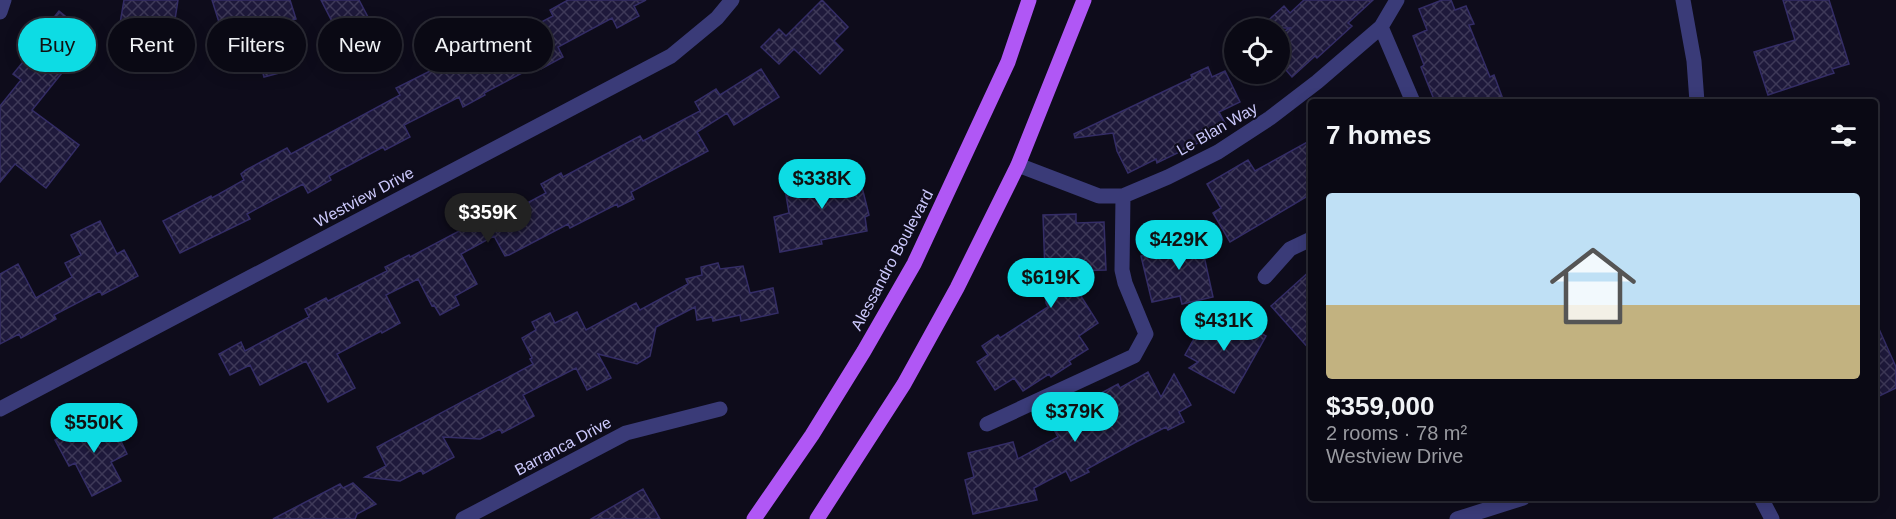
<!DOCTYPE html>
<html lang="en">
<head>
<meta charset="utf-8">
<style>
  body { margin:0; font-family:Arial,sans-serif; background:#181722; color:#f1f3f6; height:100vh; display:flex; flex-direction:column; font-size:22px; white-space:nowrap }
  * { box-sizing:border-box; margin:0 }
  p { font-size:20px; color:#999aa0 }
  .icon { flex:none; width:33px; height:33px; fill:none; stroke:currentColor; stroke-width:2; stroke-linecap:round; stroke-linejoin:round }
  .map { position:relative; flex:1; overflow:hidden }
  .panel { position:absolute; left:1308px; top:99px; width:570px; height:402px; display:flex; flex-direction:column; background:#0a0914; border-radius:6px; box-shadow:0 3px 15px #0003,0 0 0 2px #2a2a34 }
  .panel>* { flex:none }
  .banner { position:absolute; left:18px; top:18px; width:570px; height:54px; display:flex; gap:12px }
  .controls { position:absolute; left:1224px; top:18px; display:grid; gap:12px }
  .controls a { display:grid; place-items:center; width:66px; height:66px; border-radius:50%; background:#0a0914; box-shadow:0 3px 15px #0003,0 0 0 2px #2a2a34; font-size:30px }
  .price { position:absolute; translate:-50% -51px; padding:0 14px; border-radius:21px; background:#0ddce4; color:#111; font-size:20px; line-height:39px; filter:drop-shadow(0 2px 3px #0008) }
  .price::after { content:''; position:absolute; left:50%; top:36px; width:18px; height:14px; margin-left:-9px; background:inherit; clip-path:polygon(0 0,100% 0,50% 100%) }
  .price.current { background:#222; color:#fff }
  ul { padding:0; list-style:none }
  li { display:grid; align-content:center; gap:12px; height:318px; padding:0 18px }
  li span { display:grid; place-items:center; height:186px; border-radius:6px; color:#555 }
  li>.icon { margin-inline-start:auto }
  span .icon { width:108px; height:108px; fill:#fffc; stroke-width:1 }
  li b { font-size:26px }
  h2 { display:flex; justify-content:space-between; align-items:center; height:72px; padding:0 18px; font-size:26px }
  .chip { padding:0 21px; border-radius:27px; background:#0a0914; box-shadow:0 3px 15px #0003,0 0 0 2px #2a2a34; font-size:21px; line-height:54px }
  .chip.current { background:#0ddce4; color:#111 }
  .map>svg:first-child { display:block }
</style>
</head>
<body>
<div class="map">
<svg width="1896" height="519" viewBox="0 0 1896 519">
  <defs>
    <pattern id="building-cross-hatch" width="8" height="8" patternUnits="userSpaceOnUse" patternTransform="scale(1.5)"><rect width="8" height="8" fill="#1e193b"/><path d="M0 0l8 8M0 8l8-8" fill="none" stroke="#3e3958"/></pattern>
  </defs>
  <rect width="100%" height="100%" fill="#0e0c1b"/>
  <path fill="url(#building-cross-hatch)" stroke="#342d66" stroke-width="1.5" d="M 124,0 L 178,0 L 172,39 L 138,33 L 135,50 L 116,47 Z
    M 212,0 L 290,0 L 296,19 L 274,25 L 287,71 L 264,77 L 252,32 L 224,38 Z
    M 321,0 L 359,0 L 369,19 L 339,35 Z
    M 568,0 L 646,0 L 634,6 L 639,16 L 617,28 L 612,18 L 558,47 L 563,57 L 541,69 L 539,64 L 484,93 L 485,95 L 463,107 L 459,97 L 404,125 L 410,137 L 385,150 L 383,147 L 329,176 L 331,180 L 308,193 L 303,184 L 247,214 L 250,219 L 180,253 L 163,221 L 211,196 L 212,198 L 244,180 L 241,174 L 246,170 L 287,148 L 291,154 L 400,95 L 396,88 L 444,64 L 448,71 L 553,16 L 550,10 Z
    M 822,0 L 848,27 L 834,41 L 843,50 L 820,74 L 794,49 L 779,64 L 761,47 L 779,29 L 786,36 Z
    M 1304,0 L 1373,0 L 1348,23 L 1352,26 L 1317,58 L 1315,56 L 1292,77 L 1280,63 L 1280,34 L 1290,28 L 1260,28 L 1284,6 L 1290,13 Z
    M 1442,0 L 1451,0 L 1455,10 L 1466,6 L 1474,24 L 1469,25 L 1490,77 L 1494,75 L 1504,102 L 1435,102 L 1421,67 L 1424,65 L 1413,36 L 1427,30 L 1419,9 Z
    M 1783,0 L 1829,0 L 1849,64 L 1832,69 L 1834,73 L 1768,95 L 1754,52 L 1795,40 Z
    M 59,11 L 80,28 L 67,44 L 78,53 L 32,110 L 79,145 L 46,188 L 15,164 L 0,182 L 0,106 L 21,80 L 13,74 L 46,34 L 43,31 Z
    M 1208,67 L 1212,77 L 1225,71 L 1240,102 L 1219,112 L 1226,125 L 1198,139 L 1200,142 L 1157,163 L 1156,159 L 1128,173 L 1117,151 L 1113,133 L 1075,138 L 1074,134 L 1192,78 L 1191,75 Z
    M 761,69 L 779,97 L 734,125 L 727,113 L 697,132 L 708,151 L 631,192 L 634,199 L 618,207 L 617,204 L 570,228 L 568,224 L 509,255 L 505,256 L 494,236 L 461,254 L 477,284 L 455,296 L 459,305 L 440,315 L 434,305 L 432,306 L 418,279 L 386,295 L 400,323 L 382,333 L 381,331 L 337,354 L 355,388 L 328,402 L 306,361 L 260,385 L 250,365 L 230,375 L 219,354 L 241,342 L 245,351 L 309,317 L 305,309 L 326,298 L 328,301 L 387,271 L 385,267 L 409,255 L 410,257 L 465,228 L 463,225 L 485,214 L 490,223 L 546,193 L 541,184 L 561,173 L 563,177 L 640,136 L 643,141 L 700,111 L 695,102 L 716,89 L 720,95 Z
    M 1311,140 L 1311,194 L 1230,242 L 1213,213 L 1221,208 L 1207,184 L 1248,160 L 1255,171 Z
    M 846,163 L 848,181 L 860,179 L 869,215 L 865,217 L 867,231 L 821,240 L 822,244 L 780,252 L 774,217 L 789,213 L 784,183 L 826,175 L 833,165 Z
    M 1076,214 L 1076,223 L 1104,222 L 1106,270 L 1065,271 L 1098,323 L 1079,336 L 1088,349 L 1069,361 L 1071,364 L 1051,377 L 1049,374 L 1023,391 L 1014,378 L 995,390 L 977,362 L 988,355 L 982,346 L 998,335 L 1000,338 L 1048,307 L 1046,303 L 1043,215 Z
    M 100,221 L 117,254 L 124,250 L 138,276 L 102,295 L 100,291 L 54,315 L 56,319 L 21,338 L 19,334 L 0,344 L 0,274 L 18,264 L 36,298 L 72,277 L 65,263 L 81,255 L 71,235 Z
    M 1199,233 L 1213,297 L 1182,304 L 1180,296 L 1152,302 L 1141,256 L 1168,250 L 1166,241 Z
    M 718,263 L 720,269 L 743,266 L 750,293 L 773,288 L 778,313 L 741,321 L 740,315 L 713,321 L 712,317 L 697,320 L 695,307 L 656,327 L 650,356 L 637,364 L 598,354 L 611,378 L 587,390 L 576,368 L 523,395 L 534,416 L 502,433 L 500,429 L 480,439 L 443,437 L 454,457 L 423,474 L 421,470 L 400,481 L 365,477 L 386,466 L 377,447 L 533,364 L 530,359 L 532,358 L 522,338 L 536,330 L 532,322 L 550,313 L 555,323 L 577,312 L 586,330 L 636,303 L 640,310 L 688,284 L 686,279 L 702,275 L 701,267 Z
    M 1311,270 L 1311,351 L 1271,306 Z
    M 1214,303 L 1224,344 L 1238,320 L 1266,336 L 1234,393 L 1189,368 L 1198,362 L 1185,355 Z
    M 1875,320 L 1896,367 L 1896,388 L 1875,398 Z
    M 1148,372 L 1161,397 L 1174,374 L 1191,405 L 1179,412 L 1184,422 L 1168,430 L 1166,427 L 1136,442 L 1087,469 L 1089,472 L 1071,481 L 1066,471 L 1034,488 L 1037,500 L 973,514 L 965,480 L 974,477 L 968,453 L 1013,442 L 1018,459 L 1058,437 L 1051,424 L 1079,410 L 1077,406 L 1118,384 L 1120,388 Z
    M 109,416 L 127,454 L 111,462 L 121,481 L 92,496 L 75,463 L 69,466 L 55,440 L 91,422 L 93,425 Z
    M 353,483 L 376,504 L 357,514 L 355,519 L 273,519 L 340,484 L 343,488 Z
    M 643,489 L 660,519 L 591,519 Z"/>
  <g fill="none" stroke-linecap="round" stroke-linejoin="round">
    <path stroke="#3a3b78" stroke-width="15" d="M 1683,0 L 1694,61 L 1697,102
      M 0,12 L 4,0
      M 1381,27 L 1413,102
      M 1018,165 L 1099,196 L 1123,196 L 1168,177 L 1218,152 L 1270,118 L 1317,82 L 1381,27 L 1397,0
      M 1265,277 L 1290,249 L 1311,239
      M 0,409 L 671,56 L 717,18 L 732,0
      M 987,424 L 1134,356 L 1146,334 L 1125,283 L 1122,270 L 1123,196
      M 1761,498 L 1772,519
      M 463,519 L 626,433 L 720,409
      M 1457,519 L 1523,498"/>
    <path stroke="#b057f5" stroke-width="15" d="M 754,519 L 812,435 L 864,351 L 914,264 L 1008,62 L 1029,0
      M 817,519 L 904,384 L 957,288 L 1018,165 L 1084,0"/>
  </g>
  <g text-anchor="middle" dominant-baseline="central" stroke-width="4.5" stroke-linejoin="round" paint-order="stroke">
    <g font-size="16" fill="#ccc9fc" stroke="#0e0c1b">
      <text transform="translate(1217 129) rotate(-30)">Le Blan Way</text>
      <text transform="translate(364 197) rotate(-28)">Westview Drive</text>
      <text transform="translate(892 260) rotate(-62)">Alessandro Boulevard</text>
      <text transform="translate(563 446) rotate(-28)">Barranca Drive</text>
    </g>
  </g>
</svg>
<div class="controls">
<a><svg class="icon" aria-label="locate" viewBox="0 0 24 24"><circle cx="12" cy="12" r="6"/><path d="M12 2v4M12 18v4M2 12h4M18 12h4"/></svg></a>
</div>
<b class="price" style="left:822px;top:210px">$338K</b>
<b class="price current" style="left:488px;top:244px">$359K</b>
<b class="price" style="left:1179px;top:271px">$429K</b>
<b class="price" style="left:1051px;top:309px">$619K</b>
<b class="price" style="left:1224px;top:352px">$431K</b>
<b class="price" style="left:1075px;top:443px">$379K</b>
<b class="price" style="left:94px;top:454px">$550K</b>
<div class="banner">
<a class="chip current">Buy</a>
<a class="chip">Rent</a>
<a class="chip">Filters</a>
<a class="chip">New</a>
<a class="chip">Apartment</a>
</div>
<section class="panel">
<h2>7 homes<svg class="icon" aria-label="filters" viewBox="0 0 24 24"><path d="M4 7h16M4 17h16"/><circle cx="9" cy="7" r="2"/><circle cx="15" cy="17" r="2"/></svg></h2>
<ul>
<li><span style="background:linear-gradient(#bfe0f5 60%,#c2b280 0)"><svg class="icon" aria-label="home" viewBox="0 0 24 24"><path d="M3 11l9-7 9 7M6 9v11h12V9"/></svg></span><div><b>$359,000</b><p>2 rooms · 78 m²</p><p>Westview Drive</p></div></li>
</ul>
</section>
</div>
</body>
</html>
